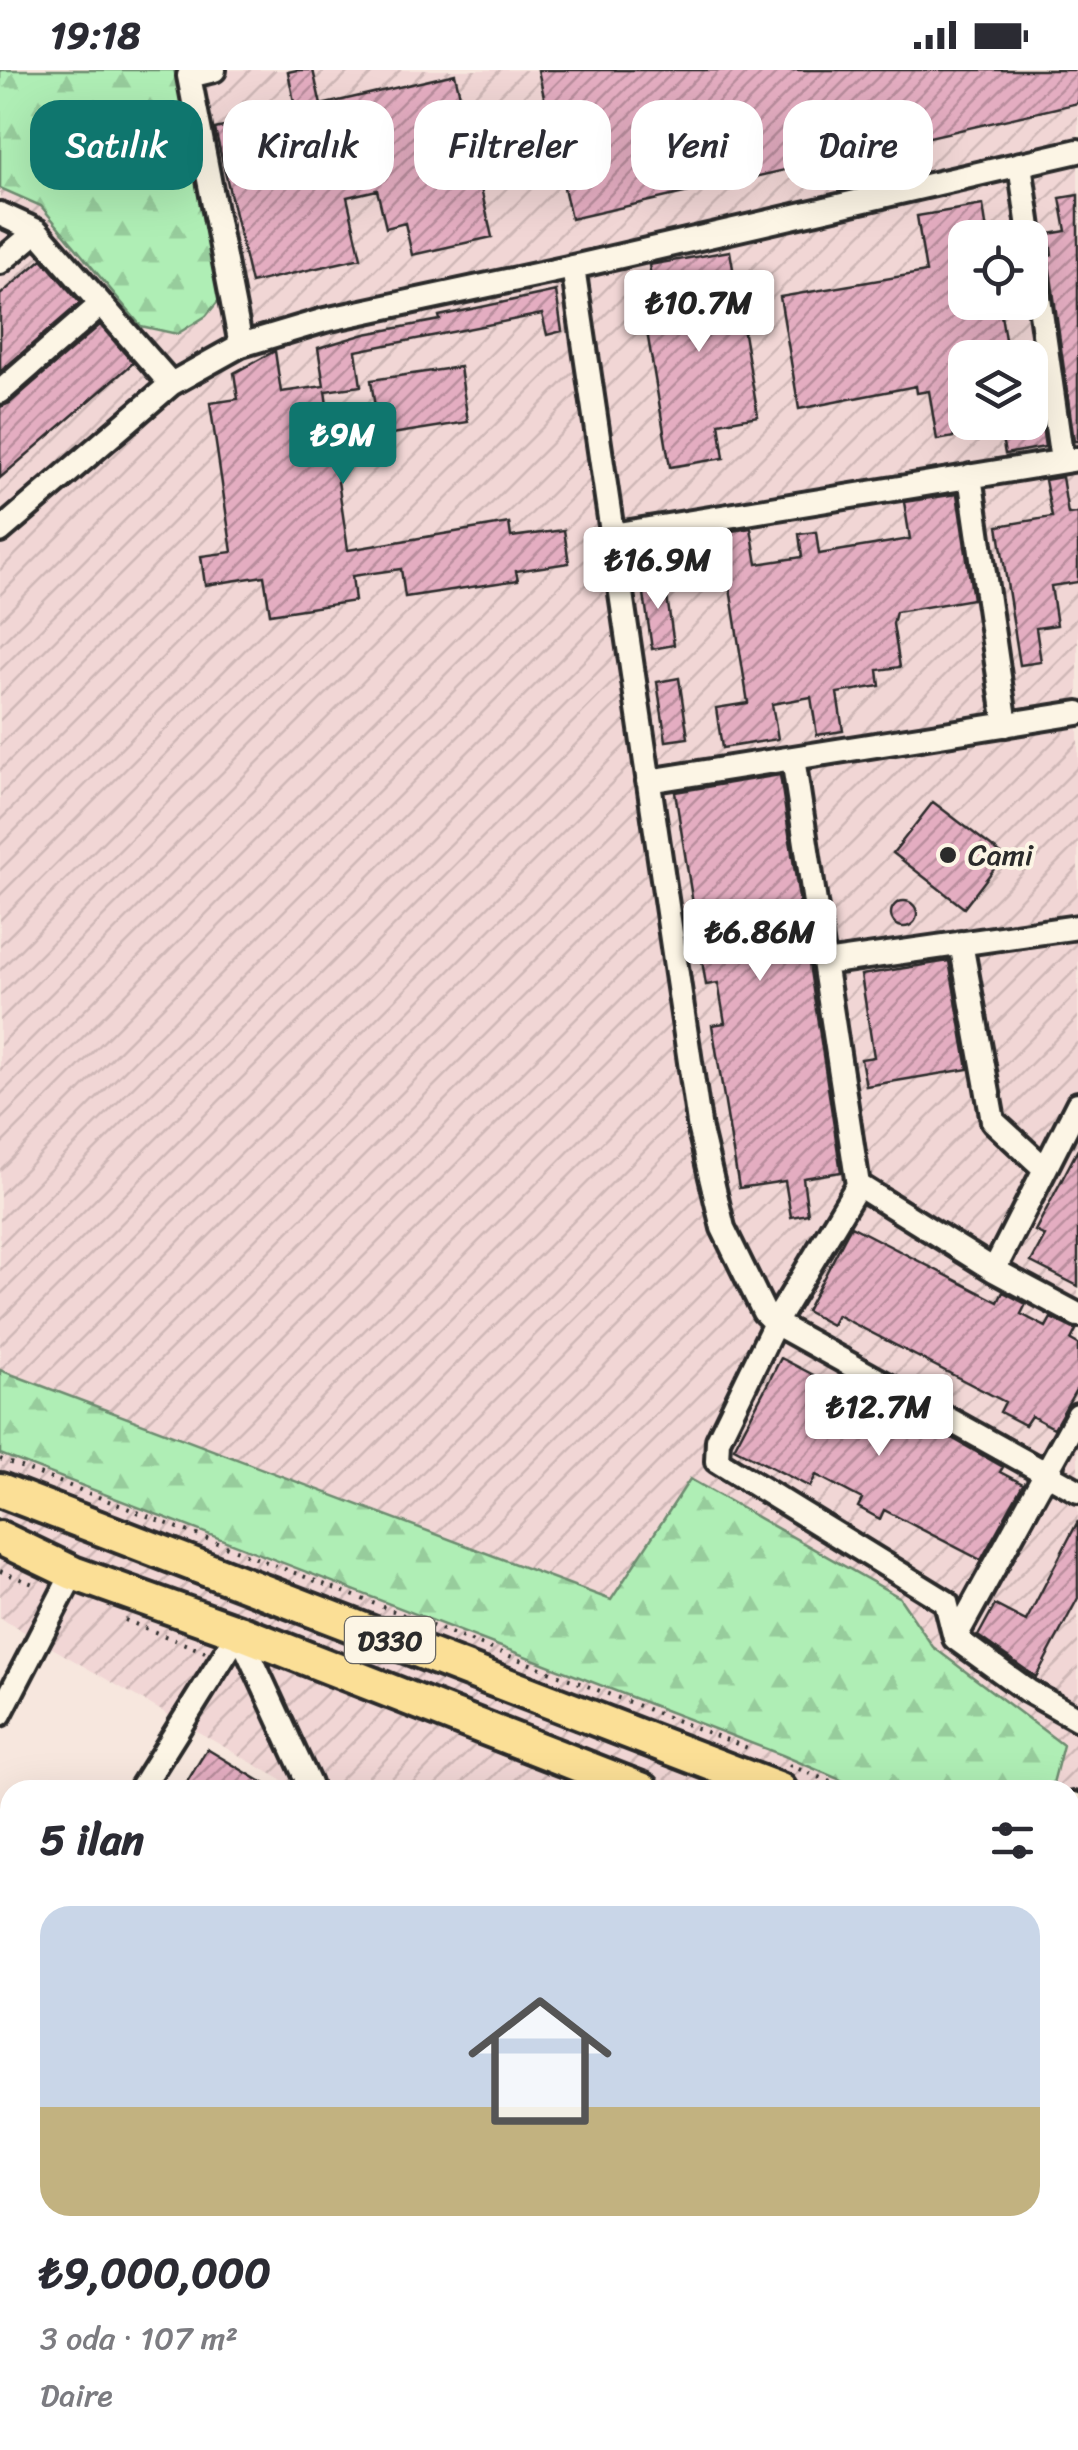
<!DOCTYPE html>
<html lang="tr">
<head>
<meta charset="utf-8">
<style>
  body { margin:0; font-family:Sriracha,sans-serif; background:#f2f2f3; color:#2b2b33; height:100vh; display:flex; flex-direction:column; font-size:38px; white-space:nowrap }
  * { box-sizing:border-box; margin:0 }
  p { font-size:32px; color:#7c7c81 }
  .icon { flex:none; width:55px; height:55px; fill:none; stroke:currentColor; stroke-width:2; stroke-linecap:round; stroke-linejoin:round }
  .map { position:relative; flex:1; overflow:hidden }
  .panel { position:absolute; left:0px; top:1710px; width:1080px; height:670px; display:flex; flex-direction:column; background:#fff; border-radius:30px 30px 0 0; box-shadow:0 10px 40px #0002 }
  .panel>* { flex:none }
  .top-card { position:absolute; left:30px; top:30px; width:1020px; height:90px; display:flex; gap:20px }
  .tools { position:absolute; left:948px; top:150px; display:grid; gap:20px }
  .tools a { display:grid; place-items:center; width:100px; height:100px; border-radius:20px; background:#fff; box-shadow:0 10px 40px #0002; font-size:50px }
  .price { position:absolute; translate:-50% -85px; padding:0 22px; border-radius:10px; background:#fff; color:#222; font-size:32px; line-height:65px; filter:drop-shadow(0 2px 5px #0008) }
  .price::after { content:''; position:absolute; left:50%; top:60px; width:30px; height:22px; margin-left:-15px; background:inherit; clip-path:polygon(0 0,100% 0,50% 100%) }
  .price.current { background:#0f766e; color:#fff }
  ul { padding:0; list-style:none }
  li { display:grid; align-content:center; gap:20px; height:530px; padding:0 40px }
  li span { display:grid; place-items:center; height:310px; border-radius:30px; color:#555 }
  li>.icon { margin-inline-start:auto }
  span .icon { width:180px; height:180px; fill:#fffc; stroke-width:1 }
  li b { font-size:42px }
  h2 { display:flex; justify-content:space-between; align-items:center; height:120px; padding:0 40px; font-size:42px }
  .tag { padding:0 35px; border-radius:30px; background:#fff; box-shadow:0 10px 40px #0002; font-size:35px; line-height:90px }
  .tag.current { background:#0f766e; color:#fff }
  .status { display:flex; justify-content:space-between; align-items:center; height:70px; padding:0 50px; background:#fff; direction:ltr }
  .status svg { height:28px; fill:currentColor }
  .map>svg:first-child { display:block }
</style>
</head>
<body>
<div class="status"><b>19:18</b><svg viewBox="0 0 49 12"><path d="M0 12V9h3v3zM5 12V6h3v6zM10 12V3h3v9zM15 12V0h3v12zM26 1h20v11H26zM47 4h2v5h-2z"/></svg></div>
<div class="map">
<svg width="1078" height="2380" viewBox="0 0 1078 2380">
  <defs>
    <pattern id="industrial-furrows" width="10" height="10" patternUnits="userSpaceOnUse" patternTransform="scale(2.5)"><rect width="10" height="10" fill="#f1d6d5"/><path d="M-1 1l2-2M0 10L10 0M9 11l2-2" fill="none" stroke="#cfb8b7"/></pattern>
    <pattern id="grass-tufts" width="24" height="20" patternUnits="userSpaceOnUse" patternTransform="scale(2.5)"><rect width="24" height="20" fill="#afeeb5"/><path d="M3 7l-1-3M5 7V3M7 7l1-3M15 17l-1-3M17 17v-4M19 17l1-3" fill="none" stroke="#97cc9c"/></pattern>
    <pattern id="forest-firs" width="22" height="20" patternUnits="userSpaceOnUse" patternTransform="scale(2.5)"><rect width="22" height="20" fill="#afeeb5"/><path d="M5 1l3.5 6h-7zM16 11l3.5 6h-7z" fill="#97cc9c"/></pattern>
    <pattern id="building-hatch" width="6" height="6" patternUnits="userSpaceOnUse" patternTransform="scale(2.5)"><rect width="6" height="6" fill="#e4adc1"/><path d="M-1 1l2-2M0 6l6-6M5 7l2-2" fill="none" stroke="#b98d9d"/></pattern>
  </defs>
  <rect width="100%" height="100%" fill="#f7e7de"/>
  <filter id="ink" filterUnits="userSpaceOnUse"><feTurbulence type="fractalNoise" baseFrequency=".01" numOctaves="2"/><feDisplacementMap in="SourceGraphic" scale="20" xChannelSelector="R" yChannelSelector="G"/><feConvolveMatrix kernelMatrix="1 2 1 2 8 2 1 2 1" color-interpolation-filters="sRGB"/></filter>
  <g filter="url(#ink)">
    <path fill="url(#industrial-furrows)" fill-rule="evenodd" d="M 0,0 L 1078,0 L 1078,2217 L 1070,2212 L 1070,1720 L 299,1720 L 0,1548 ZM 965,168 L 1030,168 L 1030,232 L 965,232 ZM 965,288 L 1030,288 L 1030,352 L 965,352 Z"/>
    <path fill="url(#grass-tufts)" stroke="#6d8c70" stroke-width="2.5" d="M 1070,1977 L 1078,1979 L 1078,2086 L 1070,2082 Z"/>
    <path fill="url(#forest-firs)" stroke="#6d8c70" stroke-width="2.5" d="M 0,0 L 174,0 L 185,32 L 219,230 L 206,246 L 177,264 L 141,256 L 41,136 L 0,118 Z
      M 0,1300 L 611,1530 L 690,1409 L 899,1527 L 933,1577 L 1063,1675 L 1052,1717 L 864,1720 L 782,1685 L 0,1384 Z"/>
    <path fill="url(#building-hatch)" stroke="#2b2b2b" stroke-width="2.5" d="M 297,0 L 313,0 L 321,35 L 455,4 L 492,167 L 412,185 L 405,153 L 386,158 L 377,120 L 347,127 L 361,188 L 251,213 L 215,59 L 289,42 L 294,32 L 288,2 Z
      M 538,0 L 1078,0 L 1078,33 L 571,149 Z
      M 185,65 L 191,96 L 176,99 L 169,68 Z
      M 1078,125 L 1078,371 L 1074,371 L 1048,185 L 1052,185 L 1049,164 L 1066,161 L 1060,128 Z
      M 983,135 L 988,168 L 965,168 L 965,232 L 999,232 L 1008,288 L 965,288 L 965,342 L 950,345 L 954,367 L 937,370 L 929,321 L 917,323 L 916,316 L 799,339 L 780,227 L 926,202 L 917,146 Z
      M 730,181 L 758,346 L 719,353 L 724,388 L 670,397 L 645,250 L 658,248 L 649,195 Z
      M 42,189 L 80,233 L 0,302 L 0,225 Z
      M 556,221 L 562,261 L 547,265 L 542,244 L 356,281 L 361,316 L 325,321 L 348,480 L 509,453 L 511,467 L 564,460 L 569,493 L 516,501 L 518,510 L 405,527 L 401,499 L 352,506 L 355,531 L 270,544 L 264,506 L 205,515 L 201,486 L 232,482 L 210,333 L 238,329 L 234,303 L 275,281 L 281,322 L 324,316 L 318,278 L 365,264 L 440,250 L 439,246 Z
      M 100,255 L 133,293 L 0,408 L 0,337 L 10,333 Z
      M 460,297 L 468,352 L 379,366 L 371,310 Z
      M 1039,334 L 1045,377 L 1005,384 L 999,352 L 1030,352 L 1030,335 Z
      M 1062,407 L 1068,444 L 1078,443 L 1078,512 L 1051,516 L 1057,555 L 1036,558 L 1041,592 L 1020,595 L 998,456 L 1052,447 L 1045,410 Z
      M 957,424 L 973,529 L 896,542 L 893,554 L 900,597 L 878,600 L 880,616 L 837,623 L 843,661 L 817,665 L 811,627 L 772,634 L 778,669 L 722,678 L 716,638 L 748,633 L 727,499 L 693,505 L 687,468 L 751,458 L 757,494 L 802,487 L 799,464 L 816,462 L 819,484 L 910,469 L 904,432 Z
      M 664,506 L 674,575 L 652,579 L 642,510 Z
      M 679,608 L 688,668 L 666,671 L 657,612 Z
      M 780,705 L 841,1102 L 803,1108 L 808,1144 L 791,1147 L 785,1111 L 739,1118 L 712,955 L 725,953 L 718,913 L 706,915 L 675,722 Z
      M 933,732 L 1004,786 L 964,838 L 893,783 Z
      M891 844a13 13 0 1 1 26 0a13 13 0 1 1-26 0Z
      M 949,891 L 968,999 L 866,1016 L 861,989 L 874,987 L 861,905 Z
      M 1078,1079 L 1078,1216 L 1031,1192 L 1045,1166 L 1035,1161 Z
      M 851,1156 L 998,1232 L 1003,1222 L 1026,1234 L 1021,1244 L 1046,1257 L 1051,1248 L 1076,1260 L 1071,1270 L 1078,1274 L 1078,1316 L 1054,1358 L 1031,1346 L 1025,1355 L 1000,1342 L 1005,1332 L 837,1245 L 832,1255 L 806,1241 Z
      M 781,1288 L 879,1339 L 884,1330 L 1003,1397 L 1000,1402 L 1023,1414 L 981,1490 L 884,1440 L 880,1449 L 858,1437 L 862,1429 L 816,1405 L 810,1417 L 734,1378 Z
      M 1078,1451 L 1078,1528 L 1036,1607 L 978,1566 L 995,1535 L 1026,1551 Z
      M 207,1679 L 275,1720 L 182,1720 Z"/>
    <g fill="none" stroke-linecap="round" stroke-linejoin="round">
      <defs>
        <path id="minor" d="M 214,0 L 189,6 L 241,275
          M 1020,94 L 1062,391
          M 0,144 L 37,161 L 171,314 L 241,275 L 325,250 L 573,197 L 1078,81
          M 0,192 L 37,161
          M 573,197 L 700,1060 L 723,1158 L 764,1242 L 775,1253 L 718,1370 L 717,1391 L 946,1532 L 955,1568 L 1028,1621 L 1078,1649
          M 0,322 L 100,235
          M 970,406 L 1006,655
          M 0,461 L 171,314
          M 612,465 L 1078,389
          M 793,688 L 858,1115 L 994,1200 L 1078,1245
          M 648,711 L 1078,643
          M 961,873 L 993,1051 L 1045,1099
          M 825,893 L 1078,857
          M 858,1115 L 775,1253 L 1078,1421
          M 994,1200 L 1078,1034
          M 239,1562 L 309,1714 L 305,1720
          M 955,1568 L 1078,1345
          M 0,1644 L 73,1503
          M 140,1720 L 239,1562
          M 1074,1734 L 1078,1813
          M 0,1943 L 10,1926
          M 1070,1963 L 1078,1963
          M 1070,2102 L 1078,2106
          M 715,2370 L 733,2380
          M 60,2380 L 66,2370
          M 868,2380 L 873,2370"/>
        <path id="highway" d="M 0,1420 L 780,1720
          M 0,1468 L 73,1503 L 239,1562 L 643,1720
          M 1070,1864 L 1078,1869
          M 1070,1920 L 1078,1925"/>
      </defs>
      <use href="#minor" stroke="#2b2b2b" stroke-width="30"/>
      <use href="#highway" stroke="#2b2b2b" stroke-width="40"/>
      <path stroke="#2b2b2b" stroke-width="4" stroke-dasharray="2.5 8" stroke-linecap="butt" d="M 0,1389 L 753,1680
        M 0,1501 L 33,1514
        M 125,1550 L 205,1582
        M 789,1695 L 850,1720"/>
      <use href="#minor" stroke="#fcf5e5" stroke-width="22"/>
      <use href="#highway" stroke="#fbdf96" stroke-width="32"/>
    </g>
  </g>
  <circle fill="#2b2b2b" stroke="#fcf5e5" stroke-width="4" cx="948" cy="785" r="10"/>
  <g text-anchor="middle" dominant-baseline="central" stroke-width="8" stroke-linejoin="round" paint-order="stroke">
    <rect fill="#fcf5e5" stroke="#6a6863" stroke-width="2.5" x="345" y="1547" width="90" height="46" rx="8"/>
    <g font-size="28" font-weight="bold" fill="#2b2b2b">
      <text x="390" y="1570">D330</text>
    </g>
    <g font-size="30" fill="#2b2b2b" stroke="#fcf5e5" text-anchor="start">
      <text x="968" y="785">Cami</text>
    </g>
  </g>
</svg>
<div class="tools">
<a><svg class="icon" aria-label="locate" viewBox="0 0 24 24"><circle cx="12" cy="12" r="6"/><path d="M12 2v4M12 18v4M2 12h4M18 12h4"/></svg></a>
<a><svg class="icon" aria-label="layers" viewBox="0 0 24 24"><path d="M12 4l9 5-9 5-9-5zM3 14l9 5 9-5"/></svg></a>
</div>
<b class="price" style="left:699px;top:285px">₺10.7M</b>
<b class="price current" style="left:343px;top:417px">₺9M</b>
<b class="price" style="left:658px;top:542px">₺16.9M</b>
<b class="price" style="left:760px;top:914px">₺6.86M</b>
<b class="price" style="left:879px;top:1389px">₺12.7M</b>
<div class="top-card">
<a class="tag current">Satılık</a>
<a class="tag">Kiralık</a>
<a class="tag">Filtreler</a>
<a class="tag">Yeni</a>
<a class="tag">Daire</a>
</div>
<section class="panel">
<h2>5 ilan<svg class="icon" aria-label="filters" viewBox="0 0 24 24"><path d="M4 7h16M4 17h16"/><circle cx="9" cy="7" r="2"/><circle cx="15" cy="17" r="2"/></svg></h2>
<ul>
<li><span style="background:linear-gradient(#c9d6e8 65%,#c2b280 0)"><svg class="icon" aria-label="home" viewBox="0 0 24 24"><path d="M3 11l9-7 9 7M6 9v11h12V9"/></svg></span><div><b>₺9,000,000</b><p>3 oda · 107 m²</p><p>Daire</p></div></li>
</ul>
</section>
</div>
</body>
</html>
